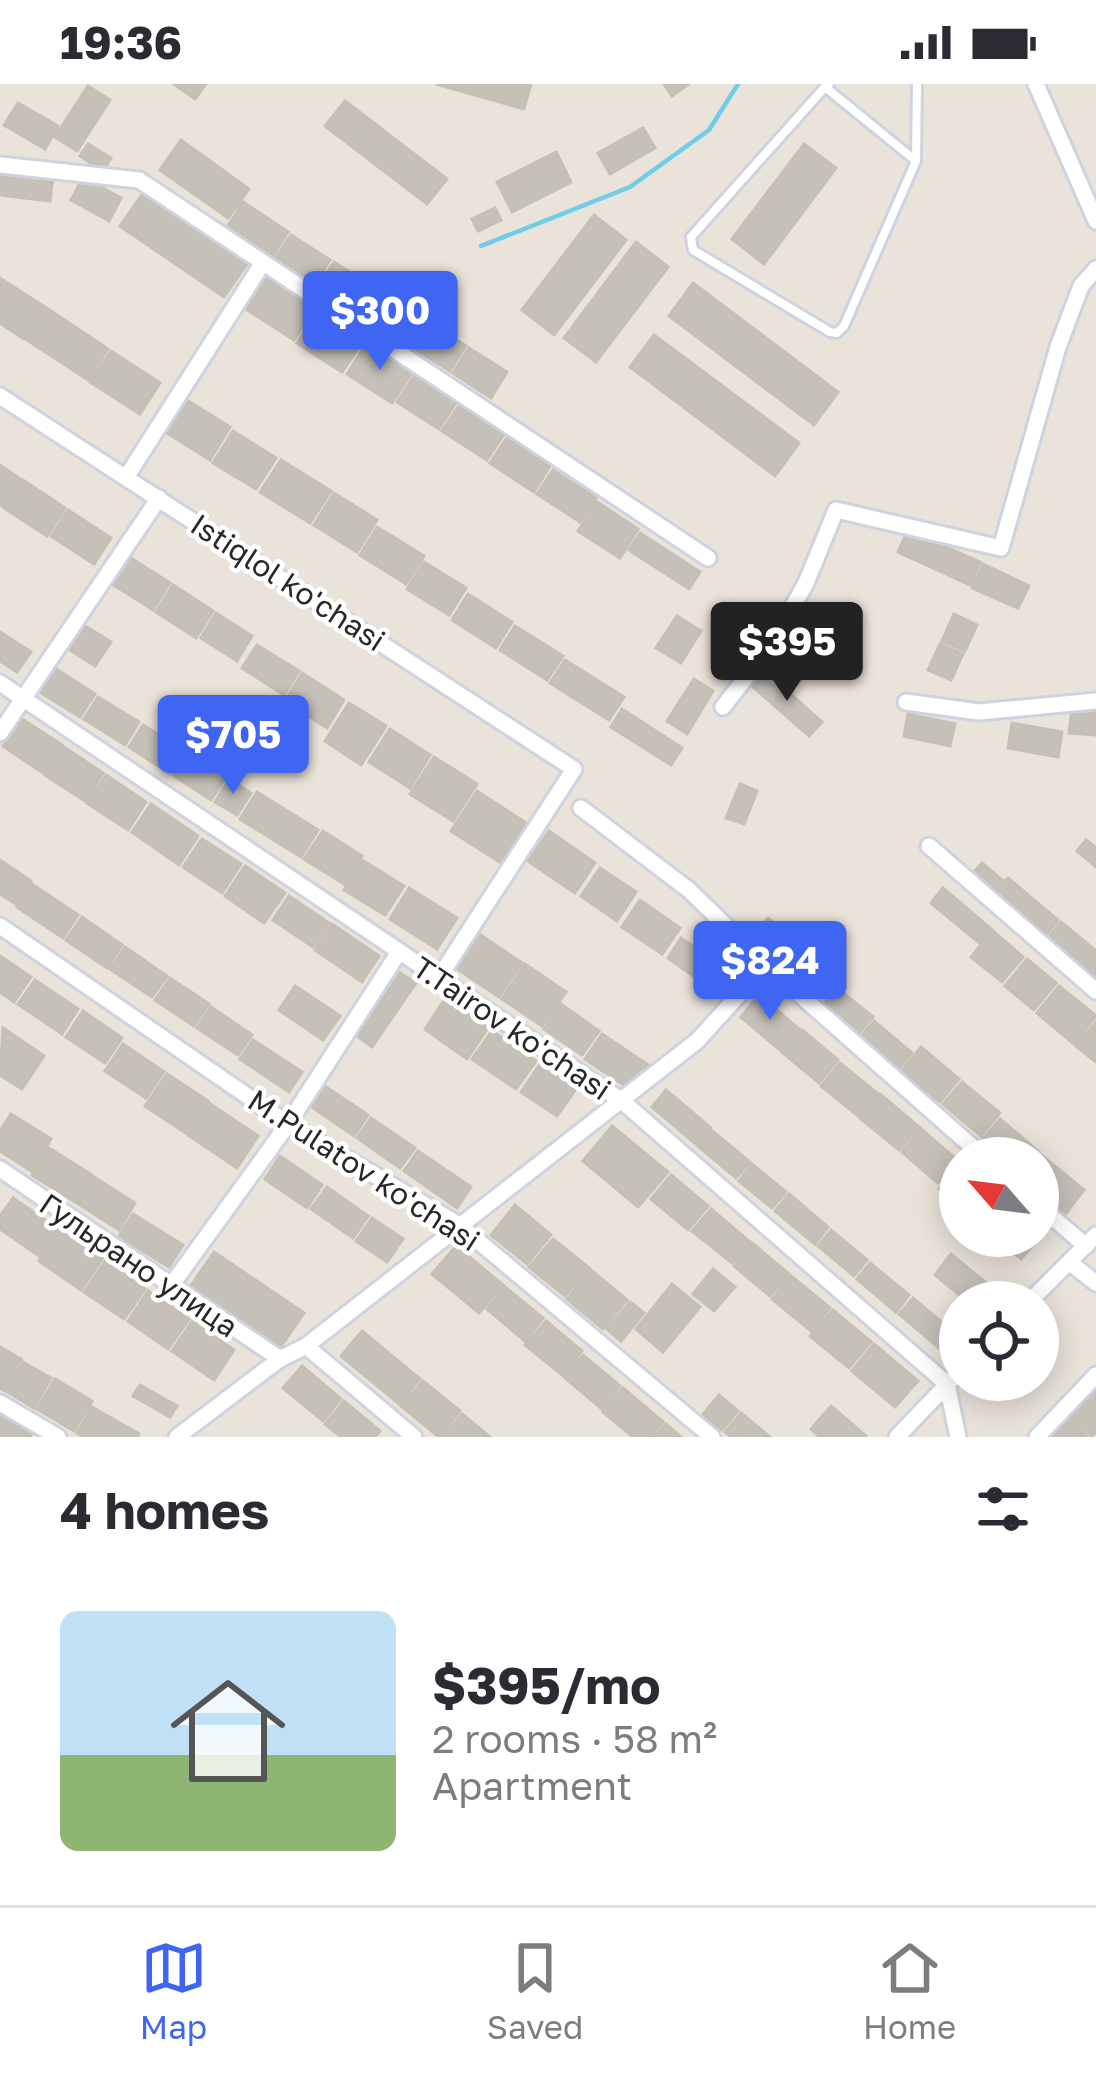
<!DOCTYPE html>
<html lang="en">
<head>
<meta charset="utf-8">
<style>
  body { margin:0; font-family:"Golos Text",sans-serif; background:#f2f2f3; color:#2b2b33; height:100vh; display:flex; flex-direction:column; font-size:45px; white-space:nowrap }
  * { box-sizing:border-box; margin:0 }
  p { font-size:39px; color:#7c7c81 }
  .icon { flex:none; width:66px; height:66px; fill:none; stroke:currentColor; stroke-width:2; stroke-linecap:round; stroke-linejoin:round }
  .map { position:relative; height:1353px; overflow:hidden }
  .drawer { display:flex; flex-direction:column; background:#fff; flex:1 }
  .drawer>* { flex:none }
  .needle { width:78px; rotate:298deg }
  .fabs { position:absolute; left:939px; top:1053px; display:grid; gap:24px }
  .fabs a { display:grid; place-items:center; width:120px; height:120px; border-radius:50%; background:#fff; box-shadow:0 6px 30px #0003; font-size:60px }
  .price { position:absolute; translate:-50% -102px; padding:0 27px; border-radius:12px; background:#3e66f3; color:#fff; font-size:39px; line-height:78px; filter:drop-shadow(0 3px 6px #0008) }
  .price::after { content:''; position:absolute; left:50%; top:72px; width:36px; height:27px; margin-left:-18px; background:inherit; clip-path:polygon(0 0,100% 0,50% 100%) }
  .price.on { background:#222; color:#fff }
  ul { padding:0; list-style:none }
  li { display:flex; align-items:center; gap:36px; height:300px; padding:0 60px }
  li+li { border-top:3px solid #e1e1e2 }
  li span { display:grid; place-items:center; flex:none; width:336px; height:240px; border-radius:18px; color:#555 }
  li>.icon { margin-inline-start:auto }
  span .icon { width:144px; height:144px; fill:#fffc; stroke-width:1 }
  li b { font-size:51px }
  h2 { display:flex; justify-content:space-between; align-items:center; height:144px; padding:0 60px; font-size:51px }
  .status { display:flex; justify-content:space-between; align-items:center; height:84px; padding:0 60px; background:#fff; direction:ltr }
  .status svg { height:33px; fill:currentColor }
  .tabs { display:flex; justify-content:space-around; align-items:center; height:168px; border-top:3px solid #e1e1e2; background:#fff; font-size:33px; color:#7c7c81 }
  .tabs a { display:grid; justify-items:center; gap:6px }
  .tabs .on { color:#3e66f3 }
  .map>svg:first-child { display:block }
</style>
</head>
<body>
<div class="status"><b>19:36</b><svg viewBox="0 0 49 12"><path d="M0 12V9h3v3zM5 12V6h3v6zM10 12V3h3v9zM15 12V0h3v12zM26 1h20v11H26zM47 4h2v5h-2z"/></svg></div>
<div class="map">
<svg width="1096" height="1353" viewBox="0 0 1096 1353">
  <rect width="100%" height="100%" fill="#eae3da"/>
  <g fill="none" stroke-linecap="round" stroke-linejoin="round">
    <path stroke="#6fcdea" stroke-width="4.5" d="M 481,162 L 630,103 L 709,46 L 738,0"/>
  </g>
  <path fill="#c5c1b9" stroke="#c5bfb4" stroke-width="3" d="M 174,0 L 203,0 L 205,1 L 195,15 Z
    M 436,0 L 531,0 L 524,25 Z
    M 664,0 L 689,0 L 672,12 Z
    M 88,2 L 110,16 L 77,67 L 55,53 Z
    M 345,17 L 447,95 L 427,120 L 325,42 Z
    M 18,19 L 58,42 L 45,65 L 4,41 Z
    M 643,44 L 655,64 L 610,90 L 598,69 Z
    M 181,56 L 249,105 L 228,134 L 160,86 Z
    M 88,60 L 111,74 L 103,87 L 80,72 Z
    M 804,60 L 836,84 L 764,180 L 732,155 Z
    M 556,68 L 571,98 L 512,128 L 497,98 Z
    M 0,87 L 53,93 L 50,117 L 0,111 Z
    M 83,93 L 121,114 L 109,137 L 71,116 Z
    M 143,109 L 247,180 L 224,213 L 120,142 Z
    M 243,118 L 288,148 L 273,172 L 228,142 Z
    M 495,124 L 501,136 L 478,147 L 472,135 Z
    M 594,131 L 626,156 L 554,251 L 522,226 Z
    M 291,151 L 330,176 L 315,199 L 276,173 Z
    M 636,158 L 668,183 L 596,278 L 564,254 Z
    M 334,178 L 372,203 L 357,226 L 319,201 Z
    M 264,191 L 315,224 L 294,256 L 243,223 Z
    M 0,194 L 43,222 L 22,254 L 0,239 Z
    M 693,199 L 838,308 L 814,341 L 669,232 Z
    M 376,204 L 419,232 L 403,256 L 360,228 Z
    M 45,223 L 108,265 L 88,296 L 24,254 Z
    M 318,226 L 364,256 L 342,288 L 297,259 Z
    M 423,234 L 466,262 L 450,287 L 406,259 Z
    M 654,251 L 799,359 L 775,392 L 630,283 Z
    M 367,259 L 412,288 L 392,319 L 347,290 Z
    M 469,264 L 507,288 L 491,314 L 453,289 Z
    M 111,267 L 160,299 L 140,330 L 90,298 Z
    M 415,290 L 457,317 L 439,345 L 397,318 Z
    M 185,315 L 230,343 L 210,376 L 164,347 Z
    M 460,320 L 505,349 L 487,376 L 442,347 Z
    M 233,347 L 276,374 L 256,405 L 213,379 Z
    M 508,352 L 551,380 L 534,408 L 490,379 Z
    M 281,376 L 331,407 L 310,439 L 260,408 Z
    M 0,381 L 20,395 L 2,422 L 0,420 Z
    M 553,386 L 596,414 L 580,438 L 537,410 Z
    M 23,396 L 65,424 L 47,452 L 4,424 Z
    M 334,409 L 377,436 L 357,468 L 314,441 Z
    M 597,418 L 638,445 L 620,474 L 578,447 Z
    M 68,426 L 111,454 L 94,480 L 51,452 Z
    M 377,443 L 424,472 L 406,500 L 360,471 Z
    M 908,446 L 980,478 L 970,501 L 898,468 Z
    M 640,449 L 700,488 L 689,505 L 629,466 Z
    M 126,471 L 170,499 L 153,526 L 109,498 Z
    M 424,478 L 466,504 L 449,531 L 407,505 Z
    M 983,480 L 1029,502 L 1018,524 L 972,504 Z
    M 173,501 L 213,527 L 196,554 L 156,528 Z
    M 468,510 L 512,538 L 496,564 L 452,536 Z
    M 216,529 L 252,552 L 237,577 L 201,554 Z
    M 954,530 L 977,541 L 965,567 L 942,557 Z
    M 677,532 L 701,547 L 681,579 L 656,564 Z
    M 82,540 L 111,558 L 95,582 L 67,564 Z
    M 515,542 L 563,572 L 547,596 L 500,566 Z
    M 0,548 L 31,568 L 17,588 L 0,577 Z
    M 940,560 L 963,570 L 951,596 L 928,586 Z
    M 257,561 L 299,587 L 284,611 L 242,584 Z
    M 565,576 L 624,613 L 609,636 L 550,599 Z
    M 53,583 L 95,610 L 80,633 L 38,607 Z
    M 765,587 L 822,638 L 809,652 L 752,602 Z
    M 302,589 L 344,616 L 327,644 L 285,617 Z
    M 694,595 L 713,607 L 687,650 L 667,637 Z
    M 98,613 L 139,638 L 125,661 L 84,635 Z
    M 349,619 L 386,642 L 361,681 L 325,657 Z
    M 1072,624 L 1096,627 L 1096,651 L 1069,649 Z
    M 622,625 L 682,664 L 671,681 L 611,643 Z
    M 908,630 L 955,640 L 950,662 L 904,652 Z
    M 22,635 L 62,661 L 43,689 L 3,662 Z
    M 1012,639 L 1062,648 L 1058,673 L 1008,664 Z
    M 143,641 L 183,666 L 169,689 L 129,663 Z
    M 390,645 L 430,671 L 410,704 L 369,678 Z
    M 64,663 L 103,689 L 85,717 L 45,691 Z
    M 187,669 L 226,693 L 211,716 L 173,691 Z
    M 434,673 L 477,700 L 453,737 L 410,710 Z
    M 106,691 L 146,718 L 128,746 L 87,719 Z
    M 229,695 L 251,709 L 237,731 L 215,718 Z
    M 740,700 L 757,707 L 744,740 L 726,734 Z
    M 477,707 L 526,739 L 501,779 L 451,747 Z
    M 257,708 L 318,746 L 301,773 L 240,735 Z
    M 151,720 L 198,752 L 179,781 L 132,748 Z
    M 323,747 L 362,772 L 344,800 L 304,775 Z
    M 549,747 L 595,779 L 575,809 L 528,777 Z
    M 202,755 L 241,780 L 222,809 L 183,783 Z
    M 1086,756 L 1096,764 L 1096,783 L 1077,767 Z
    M 0,776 L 31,797 L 16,820 L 0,810 Z
    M 362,776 L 404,802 L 385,831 L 344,806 Z
    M 982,779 L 1002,796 L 993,807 L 972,790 Z
    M 245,782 L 285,809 L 264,839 L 225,812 Z
    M 600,784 L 636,808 L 617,837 L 581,812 Z
    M 1008,794 L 1058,836 L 1047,850 L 996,808 Z
    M 32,800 L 78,831 L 63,854 L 17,823 Z
    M 409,804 L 457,834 L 437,865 L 390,835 Z
    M 943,804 L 991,845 L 979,859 L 931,819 Z
    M 289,812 L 329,839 L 313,863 L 273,836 Z
    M 640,816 L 680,844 L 662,870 L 622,843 Z
    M 82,833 L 122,861 L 107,884 L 66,856 Z
    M 768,834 L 787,850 L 768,872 L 750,857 Z
    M 1061,838 L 1096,867 L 1083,882 L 1048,854 Z
    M 332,840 L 379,872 L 362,898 L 315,866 Z
    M 993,847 L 1023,873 L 1002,898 L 971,873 Z
    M 479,850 L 522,879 L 499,913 L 456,884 Z
    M 681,854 L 730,888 L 716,908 L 668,874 Z
    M 125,863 L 167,892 L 152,913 L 110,885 Z
    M 1096,869 L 1096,893 L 1084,884 Z
    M 0,872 L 31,893 L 14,918 L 0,908 Z
    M 1027,875 L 1056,899 L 1034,926 L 1005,902 Z
    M 525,880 L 566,908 L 542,942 L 502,915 Z
    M 400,889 L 416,899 L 372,963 L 357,952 Z
    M 170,894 L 209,920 L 194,942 L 155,916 Z
    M 35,896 L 78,925 L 62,950 L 18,920 Z
    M 295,902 L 340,932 L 323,956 L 279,926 Z
    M 1059,902 L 1096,932 L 1074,960 L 1037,929 Z
    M 837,904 L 873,933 L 858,950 L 823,921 Z
    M 759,911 L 799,945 L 781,967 L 741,933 Z
    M 445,915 L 488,944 L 467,975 L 425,945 Z
    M 561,920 L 599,947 L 582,971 L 544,945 Z
    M 211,923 L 252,951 L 238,971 L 197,944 Z
    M 83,927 L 122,954 L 105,979 L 66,953 Z
    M 874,937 L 912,969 L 899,984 L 861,952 Z
    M 1096,938 L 1096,978 L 1076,962 Z
    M 3,944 L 44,972 L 22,1005 L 0,991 Z
    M 802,946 L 838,976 L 819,999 L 783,969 Z
    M 492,947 L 536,977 L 516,1005 L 472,975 Z
    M 602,950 L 648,981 L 631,1006 L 585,975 Z
    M 253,956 L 302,988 L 289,1008 L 240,975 Z
    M 123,960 L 164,988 L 146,1014 L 105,987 Z
    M 921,963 L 959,995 L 940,1018 L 901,987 Z
    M 840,979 L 877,1009 L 858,1032 L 821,1002 Z
    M 540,980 L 576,1005 L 557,1032 L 521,1008 Z
    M 167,990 L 208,1017 L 187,1050 L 145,1022 Z
    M 962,998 L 1000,1029 L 981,1052 L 943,1020 Z
    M 326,1003 L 368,1031 L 354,1052 L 312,1023 Z
    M 666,1006 L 711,1044 L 697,1061 L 652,1023 Z
    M 880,1010 L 919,1043 L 899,1066 L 860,1034 Z
    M 209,1019 L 258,1052 L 237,1084 L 188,1051 Z
    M 11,1030 L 51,1055 L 31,1087 L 0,1067 L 0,1047 Z
    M 371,1034 L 415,1064 L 400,1084 L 357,1054 Z
    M 1000,1035 L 1038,1067 L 1033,1074 L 1001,1074 L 981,1057 Z
    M 612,1042 L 668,1088 L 638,1123 L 583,1077 Z
    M 921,1045 L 957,1076 L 938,1099 L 902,1068 Z
    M 712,1047 L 750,1078 L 736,1094 L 699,1063 Z
    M 49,1064 L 92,1091 L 75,1118 L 32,1091 Z
    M 418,1067 L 471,1103 L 457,1124 L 404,1087 Z
    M 1040,1070 L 1084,1106 L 1066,1129 L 1038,1106 L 1037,1074 Z
    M 280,1072 L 322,1101 L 307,1124 L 265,1095 Z
    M 752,1080 L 786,1108 L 772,1124 L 739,1097 Z
    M 956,1084 L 960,1087 L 960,1123 L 939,1105 Z
    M 671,1091 L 708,1122 L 688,1146 L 651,1115 Z
    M 94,1093 L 135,1119 L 119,1146 L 77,1119 Z
    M 327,1103 L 368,1132 L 353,1154 L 311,1125 Z
    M 789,1110 L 828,1143 L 815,1160 L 775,1127 Z
    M 13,1114 L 58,1145 L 39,1172 L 0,1145 L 0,1132 Z
    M 515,1121 L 551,1151 L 527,1180 L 491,1151 Z
    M 711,1125 L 750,1158 L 732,1179 L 692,1147 Z
    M 133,1130 L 183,1161 L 169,1183 L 119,1152 Z
    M 372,1134 L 403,1155 L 387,1178 L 356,1157 Z
    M 831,1146 L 867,1176 L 854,1192 L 818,1162 Z
    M 60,1147 L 102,1175 L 81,1206 L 39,1177 Z
    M 994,1152 L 1038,1152 L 1040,1153 L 1021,1175 Z
    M 553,1155 L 589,1184 L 565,1212 L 529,1183 Z
    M 752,1159 L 789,1190 L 770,1212 L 734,1182 Z
    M 456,1162 L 503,1201 L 479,1229 L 432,1190 Z
    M 214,1168 L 304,1229 L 280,1264 L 190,1203 Z
    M 951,1170 L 991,1203 L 979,1218 L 968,1218 L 935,1191 Z
    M 105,1177 L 145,1205 L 124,1235 L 84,1208 Z
    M 870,1179 L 909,1211 L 896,1228 L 857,1195 Z
    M 713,1185 L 735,1203 L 714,1227 L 693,1210 Z
    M 591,1186 L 627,1216 L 603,1245 L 567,1215 Z
    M 791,1192 L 830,1224 L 811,1247 L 772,1215 Z
    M 672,1200 L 700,1223 L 663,1268 L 636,1245 Z
    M 505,1203 L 543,1234 L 525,1257 L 487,1225 Z
    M 148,1207 L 189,1235 L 168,1265 L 128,1237 Z
    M 913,1214 L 953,1248 L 939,1264 L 899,1230 Z
    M 630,1218 L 644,1229 L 621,1257 L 607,1245 Z
    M 833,1226 L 871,1258 L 849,1284 L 810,1252 Z
    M 192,1237 L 234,1266 L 214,1296 L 172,1267 Z
    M 546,1237 L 582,1267 L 562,1291 L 525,1261 Z
    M 362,1247 L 420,1295 L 399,1320 L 341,1272 Z
    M 874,1260 L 918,1297 L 895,1323 L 852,1287 Z
    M 0,1263 L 21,1275 L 3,1306 L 0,1304 Z
    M 583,1271 L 620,1302 L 602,1325 L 564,1293 Z
    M 23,1278 L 51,1294 L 34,1324 L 6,1307 Z
    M 302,1282 L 341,1315 L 323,1337 L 283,1304 Z
    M 55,1295 L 92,1317 L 74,1347 L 37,1325 Z
    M 423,1297 L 460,1327 L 439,1353 L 401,1322 Z
    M 1096,1300 L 1096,1348 L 1092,1352 L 1069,1331 Z
    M 140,1301 L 177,1322 L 170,1333 L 133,1312 Z
    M 623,1304 L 663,1338 L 650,1353 L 633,1353 L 603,1328 Z
    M 719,1311 L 738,1327 L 722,1346 L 703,1330 Z
    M 344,1317 L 380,1347 L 375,1353 L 341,1353 L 325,1340 Z
    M 831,1322 L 866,1352 L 865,1353 L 820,1353 L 811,1345 Z
    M 92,1323 L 139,1350 L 137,1353 L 84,1353 L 77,1349 Z
    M 0,1329 L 32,1349 L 30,1353 L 0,1353 Z
    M 741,1329 L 770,1353 L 732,1353 L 725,1348 Z
    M 462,1330 L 490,1353 L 443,1353 Z
    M 1067,1333 L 1088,1353 L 1049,1353 Z
    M 666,1340 L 681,1353 L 654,1353 Z"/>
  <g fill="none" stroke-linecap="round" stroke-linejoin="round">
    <defs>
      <path id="lane" d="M 825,3 L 916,77 L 844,242 L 837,249 L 830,248 L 693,166 L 691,153 L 825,3 L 829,0
        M 916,76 L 917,0"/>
      <path id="street" d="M 1036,0 L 1096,137
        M 0,81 L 139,96 L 708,474
        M 0,312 L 574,685 L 438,895
        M 127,392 L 262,180
        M 0,599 L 622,1017 L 947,1300 L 958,1353
        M 906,618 L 979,628 L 1096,617
        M 723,623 L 771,561 L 806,499 L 836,426 L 1001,464 L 1058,263 L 1081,202 L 1096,185
        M 0,649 L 159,414
        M 581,724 L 689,806 L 766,881
        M 929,762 L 1096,907
        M 0,842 L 288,1040 L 459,1141 L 712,1353
        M 0,1085 L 280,1275
        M 1038,1121 L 1086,1162
        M 1069,1178 L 1096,1199
        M 170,1203 L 288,1040 L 399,868
        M 1029,1218 L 1096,1151
        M 306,1262 L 414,1353
        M 0,1319 L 58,1353
        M 177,1353 L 280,1275 L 306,1262 L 697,957 L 766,881 L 985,1074
        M 897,1353 L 960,1287
        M 1037,1353 L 1096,1291"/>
    </defs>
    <use href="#lane" stroke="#cfd3e1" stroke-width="14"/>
    <use href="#street" stroke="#cfd3e1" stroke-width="21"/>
    <use href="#lane" stroke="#fff" stroke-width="8"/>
    <use href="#street" stroke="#fff" stroke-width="15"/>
  </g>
  <g text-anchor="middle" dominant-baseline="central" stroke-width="9" stroke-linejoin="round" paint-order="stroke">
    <g font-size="30" fill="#282828" stroke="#fff">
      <text transform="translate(288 498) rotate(33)">Istiqlol ko'chasi</text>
      <text transform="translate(512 944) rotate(34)">T.Tairov ko'chasi</text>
      <text transform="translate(364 1086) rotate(33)">M.Pulatov ko'chasi</text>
      <text transform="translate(139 1181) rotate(34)">Гульрано улица</text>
    </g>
  </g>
</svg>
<div class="fabs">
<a><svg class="needle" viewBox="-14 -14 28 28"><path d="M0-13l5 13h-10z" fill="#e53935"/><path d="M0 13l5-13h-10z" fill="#7c7c81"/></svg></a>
<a><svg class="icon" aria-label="locate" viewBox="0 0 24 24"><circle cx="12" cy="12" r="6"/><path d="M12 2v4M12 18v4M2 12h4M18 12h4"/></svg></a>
</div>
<b class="price" style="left:380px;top:289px">$300</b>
<b class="price on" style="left:787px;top:620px">$395</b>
<b class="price" style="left:233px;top:713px">$705</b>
<b class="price" style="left:770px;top:939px">$824</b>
</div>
<section class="drawer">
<h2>4 homes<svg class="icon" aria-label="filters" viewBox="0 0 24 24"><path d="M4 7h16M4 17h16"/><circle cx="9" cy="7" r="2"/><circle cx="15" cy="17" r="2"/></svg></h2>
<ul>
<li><span style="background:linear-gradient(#bfe0f5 60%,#8fb573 0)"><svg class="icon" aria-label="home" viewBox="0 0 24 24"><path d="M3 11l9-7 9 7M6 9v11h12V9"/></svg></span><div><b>$395/mo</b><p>2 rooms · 58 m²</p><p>Apartment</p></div></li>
</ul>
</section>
<nav class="tabs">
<a class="on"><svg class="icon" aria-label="map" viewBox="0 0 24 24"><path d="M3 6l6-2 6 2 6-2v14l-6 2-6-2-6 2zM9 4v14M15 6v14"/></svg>Map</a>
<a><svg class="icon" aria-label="saved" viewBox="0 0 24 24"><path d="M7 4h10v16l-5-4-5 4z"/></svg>Saved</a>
<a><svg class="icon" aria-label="home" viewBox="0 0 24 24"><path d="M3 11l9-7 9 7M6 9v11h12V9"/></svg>Home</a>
</nav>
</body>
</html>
